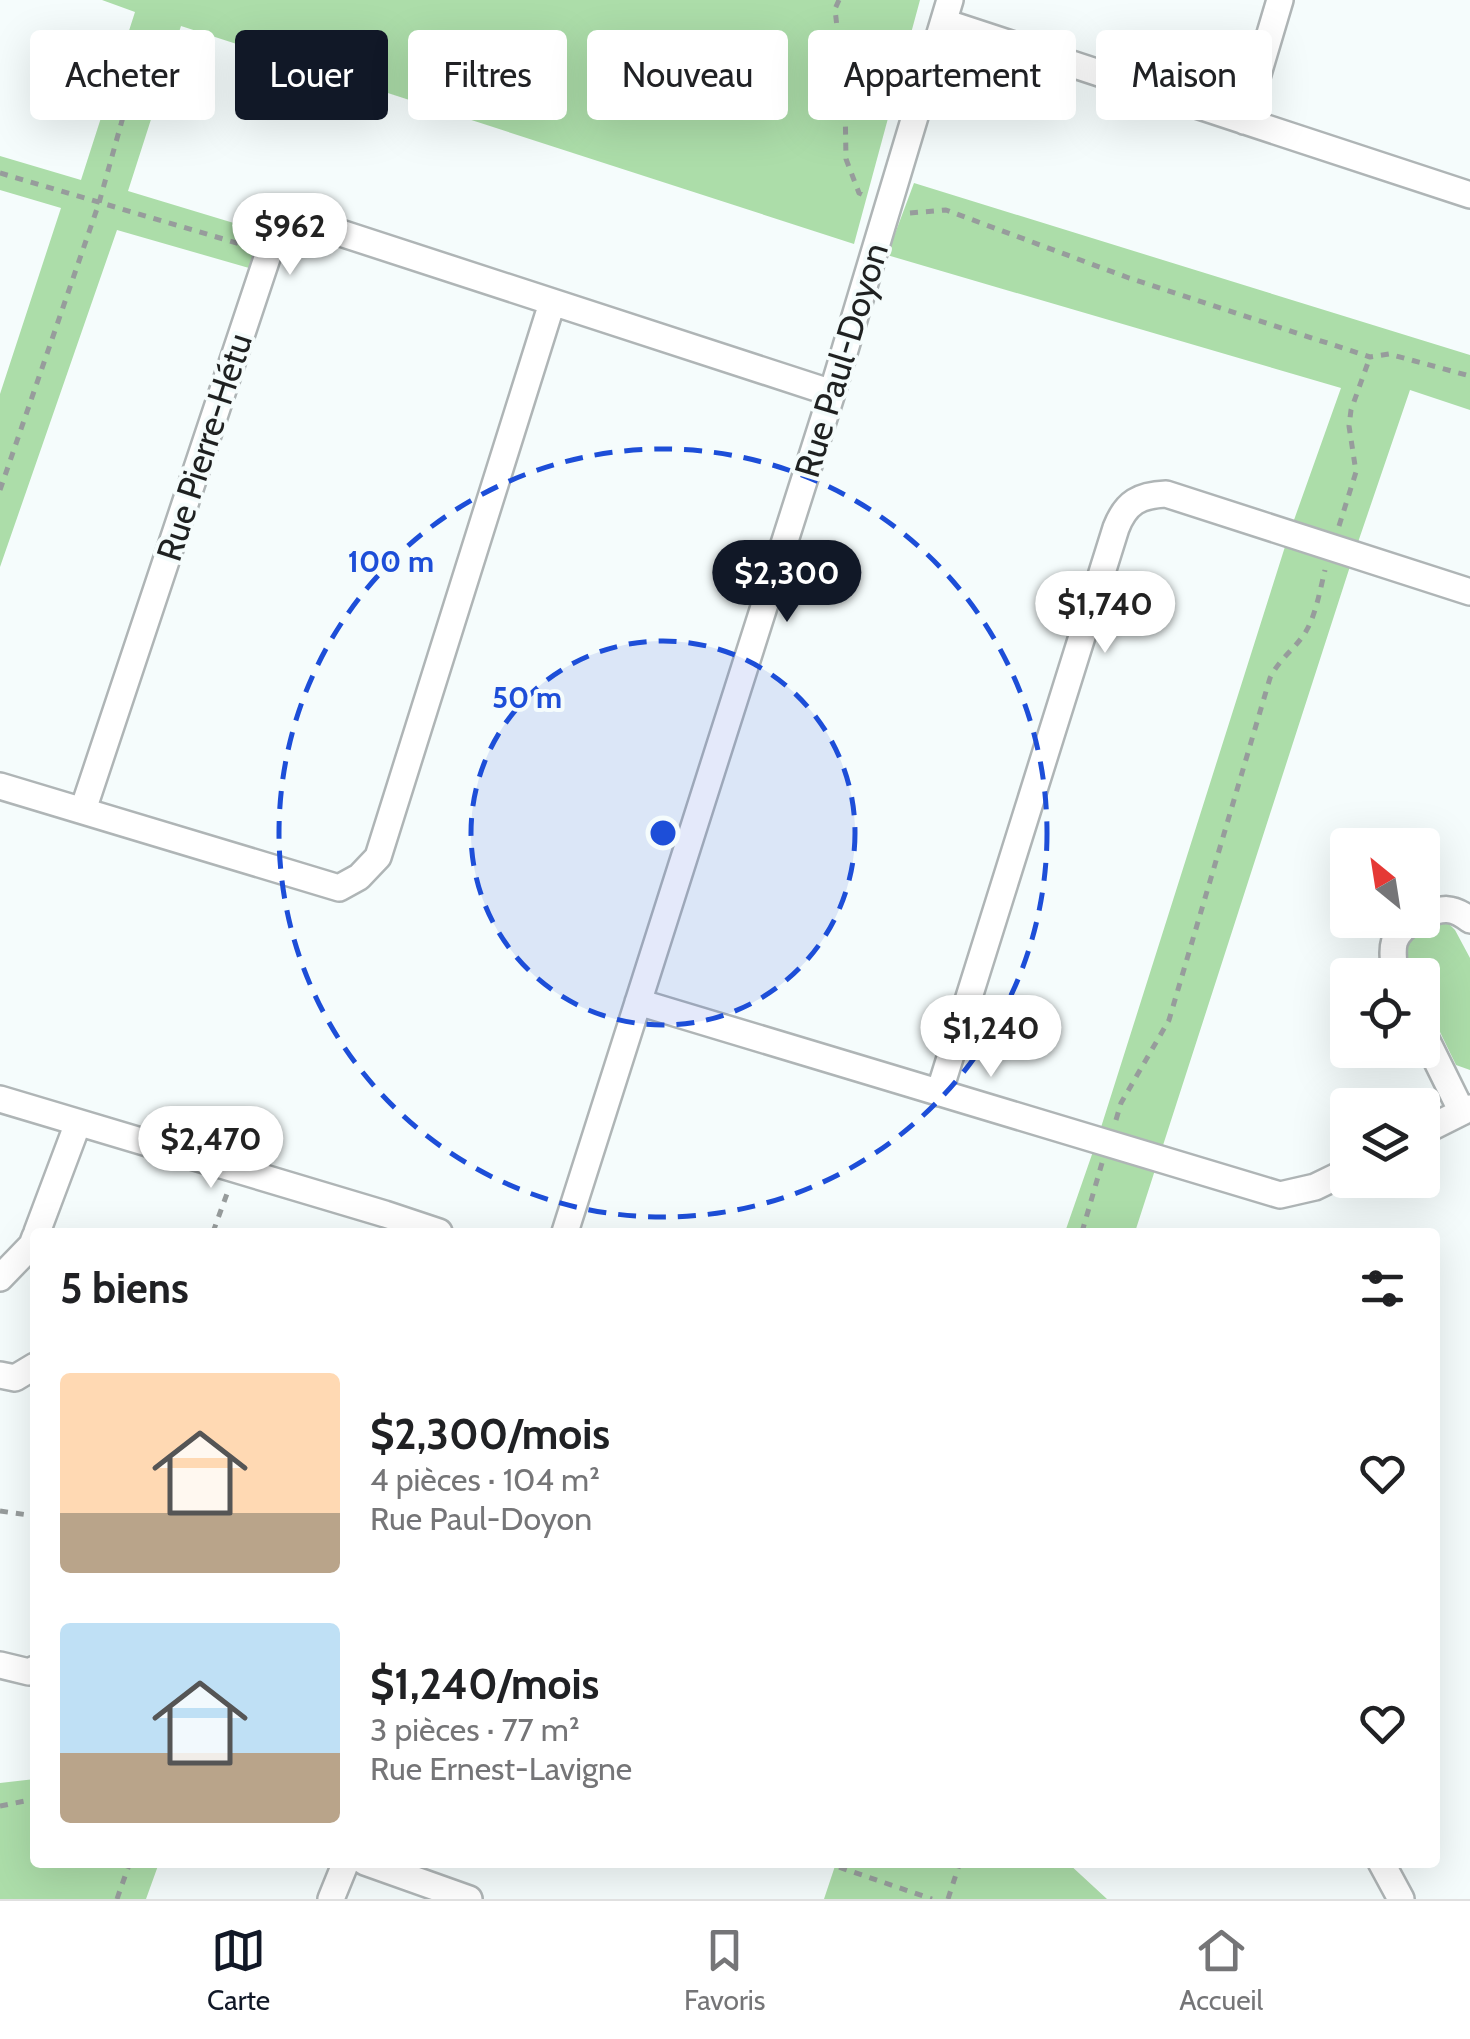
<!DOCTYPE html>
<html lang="fr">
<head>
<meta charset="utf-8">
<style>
  body { margin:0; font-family:Cabin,sans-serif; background:#f2f2f2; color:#202124; height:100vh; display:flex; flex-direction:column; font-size:38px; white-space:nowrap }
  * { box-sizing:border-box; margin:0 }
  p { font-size:32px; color:#757577 }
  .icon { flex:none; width:55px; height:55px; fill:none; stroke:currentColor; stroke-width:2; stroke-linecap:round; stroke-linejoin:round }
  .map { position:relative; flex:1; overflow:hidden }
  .drawer { position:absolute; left:30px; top:1228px; width:1410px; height:640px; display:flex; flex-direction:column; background:#fff; border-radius:10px; box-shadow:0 10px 40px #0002 }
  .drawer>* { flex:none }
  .guide { position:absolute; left:30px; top:30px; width:1410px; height:90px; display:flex; gap:20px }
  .needle { width:65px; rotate:330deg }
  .tools { position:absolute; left:1330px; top:828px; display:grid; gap:20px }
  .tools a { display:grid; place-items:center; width:110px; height:110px; border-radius:10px; background:#fff; box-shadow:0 10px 40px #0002; font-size:50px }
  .price { position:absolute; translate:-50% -85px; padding:0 22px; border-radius:35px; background:#fff; color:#222; font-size:32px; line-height:65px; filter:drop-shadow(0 2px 5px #0008) }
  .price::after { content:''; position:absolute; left:50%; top:60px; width:30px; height:22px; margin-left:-15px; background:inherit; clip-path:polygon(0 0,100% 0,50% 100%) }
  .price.current { background:#111827; color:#fff }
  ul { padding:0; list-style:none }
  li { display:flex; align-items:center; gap:30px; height:250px; padding:0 30px }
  li span { display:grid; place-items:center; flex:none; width:280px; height:200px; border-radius:10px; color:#555 }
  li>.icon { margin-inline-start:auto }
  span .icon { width:120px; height:120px; fill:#fffc; stroke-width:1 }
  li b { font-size:42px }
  h2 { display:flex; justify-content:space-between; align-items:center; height:120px; padding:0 30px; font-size:42px }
  .pill { padding:0 35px; border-radius:10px; background:#fff; box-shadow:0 10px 40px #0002; font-size:35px; line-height:90px }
  .pill.current { background:#111827; color:#fff }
  .tabs { display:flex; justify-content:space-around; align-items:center; height:140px; border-top:2px solid #e0e0e0; background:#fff; font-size:28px; color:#757577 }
  .tabs a { display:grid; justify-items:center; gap:5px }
  .tabs .current { color:#111827 }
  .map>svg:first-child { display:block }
</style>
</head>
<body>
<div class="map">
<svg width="1470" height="1899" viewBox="0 0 1470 1899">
  <rect width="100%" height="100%" fill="#f5fcfc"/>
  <path fill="#acdda9" d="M 102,0 L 920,0 L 854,244 L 181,26 L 128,191 L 290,240 L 263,272 L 117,230 L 0,567 L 0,394 L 61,208 L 0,190 L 0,156 L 81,180 L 135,12 Z
    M 914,183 L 1470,355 L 1470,410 L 1410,390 L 1354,554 L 1135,1232 L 1065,1232 L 1097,1140 L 1289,534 L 1341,388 L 887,255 Z
    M 1437,920 L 1447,922 L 1455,930 L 1470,958 L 1470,1070 L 1456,1065 L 1423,997 L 1422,975 L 1412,975 C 1396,941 1409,936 1437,920 Z
    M 35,1779 L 35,1862 L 159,1863 L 146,1899 L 0,1899 L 0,1783 Z
    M 836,1863 L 1068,1863 L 1107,1899 L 824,1899 Z"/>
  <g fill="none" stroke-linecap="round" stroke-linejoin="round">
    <defs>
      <path id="minor" d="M 944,22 L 1470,195
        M 1244,121 L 1280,0
        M 0,786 L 339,888 L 359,877 L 378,857 L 552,303
        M 83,810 L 269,252 L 316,225 L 832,393
        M 1422,915 C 1443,908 1452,906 1470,920
        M 1395,975 C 1392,947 1389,937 1414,920
        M 638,1002 L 1280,1195 L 1315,1187 L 1348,1171
        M 1422,1031 L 1462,1112
        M 939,1093 L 1116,528 C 1126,502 1140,495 1166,494 L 1470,592
        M 0,1099 L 385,1214 L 439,1232
        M 1422,1132 L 1470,1108
        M 37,1232 L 78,1123
        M 565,1232 L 832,393 L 950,0
        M 0,1278 L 32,1245 L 35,1237
        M 0,1375 L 15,1378 L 35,1366
        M 0,1665 L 29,1672 L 35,1669
        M 365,1862 L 469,1899
        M 1381,1862 L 1401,1899
        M 331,1899 L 346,1862"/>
    </defs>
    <use href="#minor" stroke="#afb5b6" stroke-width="30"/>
    <path stroke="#979c9c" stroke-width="5" stroke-dasharray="8 8" stroke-linecap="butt" d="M 839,0 L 835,9 L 845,100 L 846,159 L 859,193 L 868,197
      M 0,173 L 247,246
      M 910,213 L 946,210 L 1129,278 L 1370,357 L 1389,354 L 1470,376
      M 0,490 L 99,203 L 147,31
      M 1339,526 L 1356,472 L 1349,426 L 1351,410 L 1370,357
      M 1116,1120 L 1121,1103 L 1169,1020 L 1270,678 C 1280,658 1294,650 1305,633 C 1316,615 1320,590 1325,570
      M 213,1232 L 228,1191
      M 1082,1232 L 1102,1163
      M 0,1511 L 35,1516
      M 0,1806 L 35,1799
      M 824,1862 L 932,1899
      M 117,1899 L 130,1862
      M 948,1899 L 960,1862"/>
    <use href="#minor" stroke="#fff" stroke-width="25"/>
  </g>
  <circle cx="663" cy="833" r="192" fill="#1d4ed8" fill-opacity=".12"/>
  <g fill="none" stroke="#1d4ed8" stroke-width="5" stroke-dasharray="18 12">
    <circle cx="663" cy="833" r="192"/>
    <circle cx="663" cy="833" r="384"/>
  </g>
  <g text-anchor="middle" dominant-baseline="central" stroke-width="8" stroke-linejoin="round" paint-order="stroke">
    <g font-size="35" fill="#1f2121" stroke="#f5fcfc">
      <text transform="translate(841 360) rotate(-73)">Rue Paul-Doyon</text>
      <text transform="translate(204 447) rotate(-72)">Rue Pierre-Hétu</text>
    </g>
  </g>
  <circle cx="663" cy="833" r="15" fill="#1d4ed8" stroke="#f5fcfc" stroke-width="5"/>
  <g font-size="30" text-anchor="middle" font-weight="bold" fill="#1d4ed8" stroke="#f5fcfc" stroke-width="8" stroke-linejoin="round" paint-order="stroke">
    <text x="391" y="572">100 m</text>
    <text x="527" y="708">50 m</text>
  </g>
</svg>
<div class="tools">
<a><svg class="needle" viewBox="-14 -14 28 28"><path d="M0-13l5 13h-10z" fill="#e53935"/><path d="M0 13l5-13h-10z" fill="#757577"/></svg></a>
<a><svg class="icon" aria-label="locate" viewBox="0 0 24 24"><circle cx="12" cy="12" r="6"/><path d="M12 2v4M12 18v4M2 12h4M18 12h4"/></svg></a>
<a><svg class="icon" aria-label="layers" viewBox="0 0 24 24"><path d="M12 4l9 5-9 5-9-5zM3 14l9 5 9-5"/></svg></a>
</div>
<b class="price" style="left:290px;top:278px">$962</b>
<b class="price current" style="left:787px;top:625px">$2,300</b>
<b class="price" style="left:1105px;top:656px">$1,740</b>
<b class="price" style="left:991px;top:1080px">$1,240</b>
<b class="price" style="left:211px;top:1191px">$2,470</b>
<div class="guide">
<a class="pill">Acheter</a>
<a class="pill current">Louer</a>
<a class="pill">Filtres</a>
<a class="pill">Nouveau</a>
<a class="pill">Appartement</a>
<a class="pill">Maison</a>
</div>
<section class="drawer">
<h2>5 biens<svg class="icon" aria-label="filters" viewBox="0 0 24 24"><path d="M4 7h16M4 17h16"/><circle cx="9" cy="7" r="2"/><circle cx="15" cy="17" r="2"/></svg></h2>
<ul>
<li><span style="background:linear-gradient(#ffd9b3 70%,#b9a48a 0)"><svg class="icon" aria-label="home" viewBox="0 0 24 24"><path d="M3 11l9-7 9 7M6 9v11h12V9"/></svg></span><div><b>$2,300/mois</b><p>4 pièces · 104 m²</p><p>Rue Paul-Doyon</p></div><svg class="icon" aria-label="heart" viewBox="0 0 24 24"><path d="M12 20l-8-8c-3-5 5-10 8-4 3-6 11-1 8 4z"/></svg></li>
<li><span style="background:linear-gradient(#bfe0f5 65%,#b9a48a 0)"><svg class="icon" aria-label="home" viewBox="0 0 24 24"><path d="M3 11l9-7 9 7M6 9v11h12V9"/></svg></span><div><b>$1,240/mois</b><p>3 pièces · 77 m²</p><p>Rue Ernest-Lavigne</p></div><svg class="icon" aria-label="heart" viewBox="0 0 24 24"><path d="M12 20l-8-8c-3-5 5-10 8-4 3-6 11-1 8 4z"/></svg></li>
</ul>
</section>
</div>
<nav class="tabs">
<a class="current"><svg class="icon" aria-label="map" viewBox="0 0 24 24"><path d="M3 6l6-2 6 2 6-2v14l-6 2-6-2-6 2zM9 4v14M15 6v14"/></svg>Carte</a>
<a><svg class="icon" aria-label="saved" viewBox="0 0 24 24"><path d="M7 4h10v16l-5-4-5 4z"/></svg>Favoris</a>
<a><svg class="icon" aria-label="home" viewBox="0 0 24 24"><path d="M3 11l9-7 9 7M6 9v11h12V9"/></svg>Accueil</a>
</nav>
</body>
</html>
